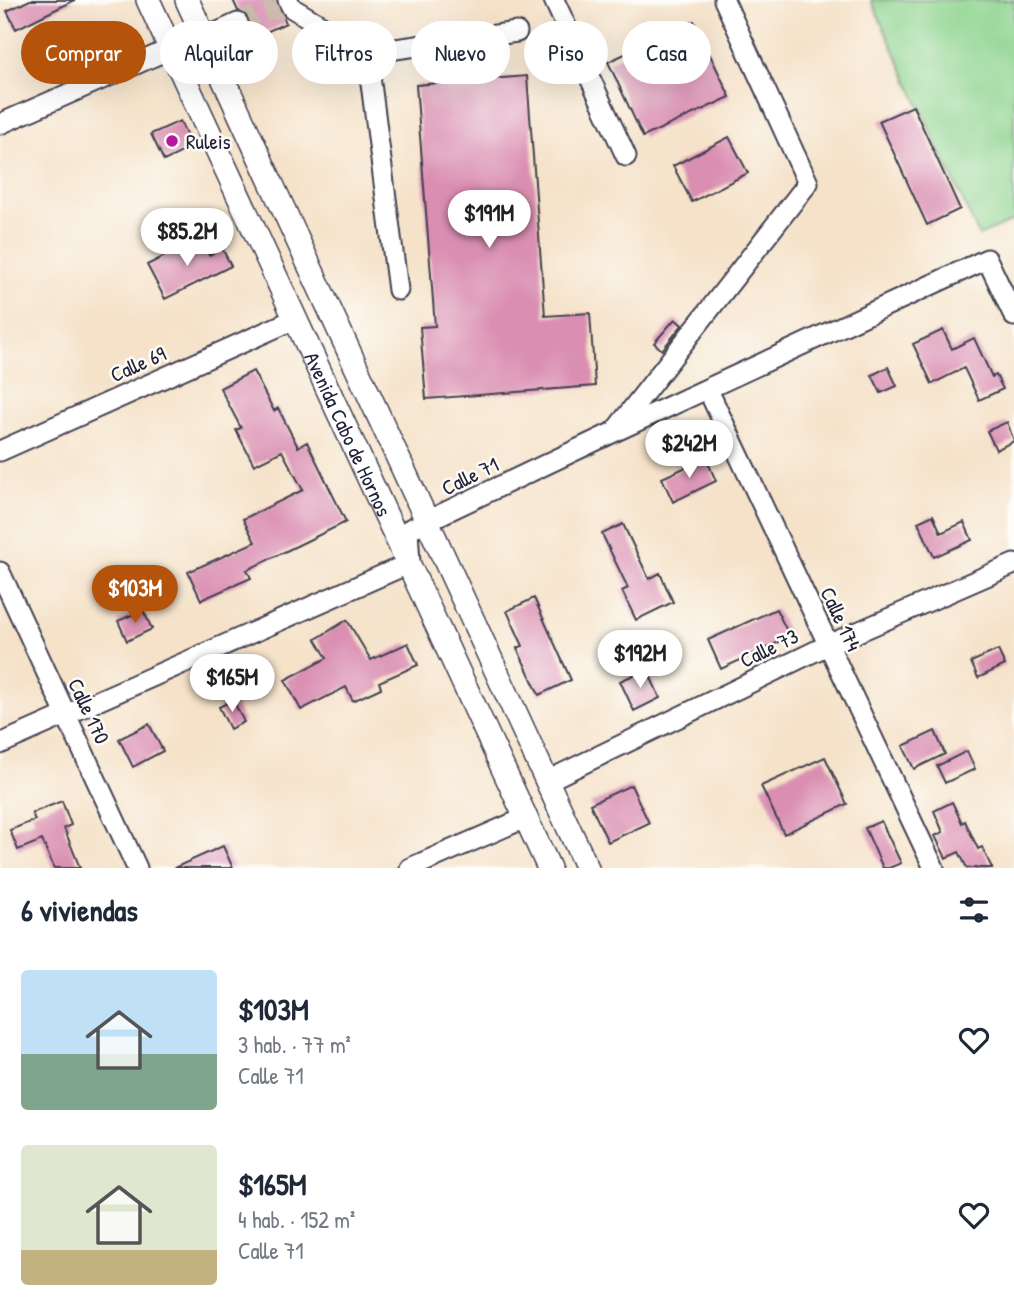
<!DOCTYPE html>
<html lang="es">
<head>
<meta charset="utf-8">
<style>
  body { margin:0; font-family:"Patrick Hand",sans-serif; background:#f2f2f3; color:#1f2937; height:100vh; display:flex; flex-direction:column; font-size:26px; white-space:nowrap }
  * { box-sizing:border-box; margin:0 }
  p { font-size:23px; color:#747a83 }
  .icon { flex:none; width:38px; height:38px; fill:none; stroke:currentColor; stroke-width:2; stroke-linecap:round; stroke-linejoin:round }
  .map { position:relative; height:868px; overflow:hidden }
  .details { display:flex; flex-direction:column; background:#fff; flex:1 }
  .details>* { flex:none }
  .banner { position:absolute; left:21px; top:21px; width:973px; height:63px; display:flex; gap:14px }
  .price { position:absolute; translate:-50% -60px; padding:0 16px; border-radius:24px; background:#fff; color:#222; font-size:23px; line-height:46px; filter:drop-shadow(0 2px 4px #0008) }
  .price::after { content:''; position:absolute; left:50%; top:42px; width:21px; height:16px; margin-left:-10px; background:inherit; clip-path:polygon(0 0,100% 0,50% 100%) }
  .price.current { background:#b45309; color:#fff }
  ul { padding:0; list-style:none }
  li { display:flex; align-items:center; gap:21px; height:175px; padding:0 21px }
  li span { display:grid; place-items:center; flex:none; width:196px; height:140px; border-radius:7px; color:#555 }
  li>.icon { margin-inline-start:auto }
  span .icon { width:84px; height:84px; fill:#fffc; stroke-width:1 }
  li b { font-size:30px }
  h2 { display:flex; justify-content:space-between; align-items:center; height:84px; padding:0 21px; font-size:30px }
  .tag { padding:0 24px; border-radius:32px; background:#fff; box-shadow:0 7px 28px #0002; font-size:24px; line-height:63px }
  .tag.current { background:#b45309; color:#fff }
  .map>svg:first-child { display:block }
</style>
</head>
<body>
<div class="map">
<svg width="1014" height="868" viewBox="0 0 1014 868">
  <rect width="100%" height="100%" fill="#fdfcf7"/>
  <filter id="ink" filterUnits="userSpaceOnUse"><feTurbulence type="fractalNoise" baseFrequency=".0143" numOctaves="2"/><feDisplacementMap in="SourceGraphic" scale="14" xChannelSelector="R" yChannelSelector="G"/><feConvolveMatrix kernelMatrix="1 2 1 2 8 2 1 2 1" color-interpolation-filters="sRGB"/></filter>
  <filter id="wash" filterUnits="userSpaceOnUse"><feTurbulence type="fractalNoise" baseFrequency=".00686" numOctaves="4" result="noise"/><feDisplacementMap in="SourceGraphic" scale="28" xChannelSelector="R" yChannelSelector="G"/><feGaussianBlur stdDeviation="1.57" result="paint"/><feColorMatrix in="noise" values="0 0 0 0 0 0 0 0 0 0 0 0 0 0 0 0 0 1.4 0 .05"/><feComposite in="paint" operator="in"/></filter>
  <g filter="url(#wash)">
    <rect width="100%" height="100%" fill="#f5e2c9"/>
    <path fill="#8cd38e" stroke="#577a64" stroke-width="2" d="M 871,0 L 1014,0 L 1014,220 L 979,236 Z"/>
    <g id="blocks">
      <path fill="#da8fb2" d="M 30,0 L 75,0 L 16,29 L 7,11 Z
        M 233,0 L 276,0 L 286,23 L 251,39 L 247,31 L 250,25 L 249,17 L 245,13 L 238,11 Z
        M 694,21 L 730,97 L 643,137 L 608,62 Z
        M 527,76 L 545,316 L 590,313 L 595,386 L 426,399 L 420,327 L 435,326 L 416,85 Z
        M 913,106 L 960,209 L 927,225 L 879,121 Z
        M 180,121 L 192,147 L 164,161 L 151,134 Z
        M 729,137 L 748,173 L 692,202 L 673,166 Z
        M 201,238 L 209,255 L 222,248 L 231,266 L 165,299 L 147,265 Z
        M 675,319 L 682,325 L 662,350 L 654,343 Z
        M 943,330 L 952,349 L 974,338 L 992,377 L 996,375 L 1003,389 L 979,400 L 964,368 L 932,384 L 913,344 Z
        M 888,367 L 897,386 L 881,393 L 872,375 Z
        M 253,371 L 274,411 L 278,408 L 298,447 L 307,442 L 346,522 L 247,570 L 251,578 L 201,600 L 188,572 L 255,542 L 243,519 L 303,490 L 282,451 L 254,465 L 236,430 L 241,428 L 220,388 Z
        M 1007,422 L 1014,441 L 996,450 L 987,431 Z
        M 706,458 L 716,481 L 673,502 L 662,478 Z
        M 933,515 L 941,533 L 964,522 L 972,540 L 934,557 L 918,522 Z
        M 623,524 L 649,579 L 660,573 L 673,602 L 636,620 L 622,591 L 628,588 L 602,534 Z
        M 534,598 L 571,680 L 539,695 L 517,648 L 523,646 L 507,611 Z
        M 776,609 L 790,637 L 721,669 L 708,640 Z
        M 143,610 L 152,629 L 127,641 L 118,621 Z
        M 347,620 L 371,660 L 408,643 L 418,665 L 379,682 L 381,688 L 353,701 L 346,687 L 301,710 L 285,680 L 327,658 L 316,639 Z
        M 998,650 L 1005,665 L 978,678 L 971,662 Z
        M 647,669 L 660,698 L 634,711 L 620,681 Z
        M 233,700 L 244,722 L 230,729 L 219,707 Z
        M 149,724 L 163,751 L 133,767 L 119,739 Z
        M 935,731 L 945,754 L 914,769 L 903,746 Z
        M 967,751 L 975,769 L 945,783 L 937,766 Z
        M 825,757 L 847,804 L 784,834 L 761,786 Z
        M 631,785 L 649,823 L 608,842 L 590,804 Z
        M 62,801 L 71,825 L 64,828 L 80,868 L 54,868 L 42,840 L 18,850 L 10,830 L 35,820 L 32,813 Z
        M 952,802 L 962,823 L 965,821 L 978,849 L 982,847 L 992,868 L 967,868 L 959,852 L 946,858 L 935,836 L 943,832 L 934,811 Z
        M 881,821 L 901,863 L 889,868 L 883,868 L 865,828 Z
        M 223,846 L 233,868 L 174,868 Z"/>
    </g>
  </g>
  <g filter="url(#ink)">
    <use href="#blocks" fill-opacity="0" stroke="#423f50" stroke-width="2"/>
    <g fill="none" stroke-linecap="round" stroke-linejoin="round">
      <path stroke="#cbbcad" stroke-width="19" stroke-dasharray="19 10" stroke-linecap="butt" d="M 238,23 L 263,11 L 283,9"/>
      <defs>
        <path id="minor" d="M 288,0 L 292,8 L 367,53 L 517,32
          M 554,0 L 626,156
          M 205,38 L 238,23
          M 367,53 L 398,290
          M 0,124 L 170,49
          M 708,390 L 934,868
          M 618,427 L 808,183 L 724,0
          M 0,451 L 295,319
          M 0,572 L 137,868
          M 0,744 L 410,563 L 408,530 L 616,431 L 987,259 L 1014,316
          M 547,781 L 828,645 L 1014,564
          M 410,868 L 525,818"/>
        <g id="major">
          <path id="s1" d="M 148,0 L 549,868"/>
          <path d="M 187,0 L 587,868"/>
        </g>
      </defs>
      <use href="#minor" stroke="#423f50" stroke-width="23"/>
      <use href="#major" stroke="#423f50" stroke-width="26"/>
      <use href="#minor" stroke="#fff" stroke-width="19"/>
      <use href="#major" stroke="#fff" stroke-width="23"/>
    </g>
  </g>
  <circle fill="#b5179e" stroke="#fdfcf7" stroke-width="2.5" cx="172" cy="141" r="7"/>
  <g text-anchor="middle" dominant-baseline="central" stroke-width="5" stroke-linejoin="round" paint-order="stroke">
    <g font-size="21" fill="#22223b" stroke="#fdfcf7" text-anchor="start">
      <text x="186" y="141">Ruleis</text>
    </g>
    <g font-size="21" fill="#22223b" stroke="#fdfcf7">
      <text transform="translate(138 364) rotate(-24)">Calle 69</text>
      <text stroke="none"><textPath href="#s1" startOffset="478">Avenida Cabo de Hornos</textPath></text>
      <text transform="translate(470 476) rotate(-26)">Calle 71</text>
      <text transform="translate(841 619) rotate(65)">Calle 174</text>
      <text transform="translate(769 648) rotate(-26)">Calle 73</text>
      <text transform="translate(89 711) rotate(65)">Calle 170</text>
    </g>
  </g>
</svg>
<b class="price" style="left:489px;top:250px">$191M</b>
<b class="price" style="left:187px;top:268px">$85.2M</b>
<b class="price" style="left:689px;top:480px">$242M</b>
<b class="price current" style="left:135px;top:625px">$103M</b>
<b class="price" style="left:640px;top:690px">$192M</b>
<b class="price" style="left:232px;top:714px">$165M</b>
<div class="banner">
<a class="tag current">Comprar</a>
<a class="tag">Alquilar</a>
<a class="tag">Filtros</a>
<a class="tag">Nuevo</a>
<a class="tag">Piso</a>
<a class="tag">Casa</a>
</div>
</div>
<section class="details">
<h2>6 viviendas<svg class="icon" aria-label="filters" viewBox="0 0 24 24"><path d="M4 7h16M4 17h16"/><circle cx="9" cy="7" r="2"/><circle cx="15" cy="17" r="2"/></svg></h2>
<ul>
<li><span style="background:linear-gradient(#bfe0f5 60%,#7fa58c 0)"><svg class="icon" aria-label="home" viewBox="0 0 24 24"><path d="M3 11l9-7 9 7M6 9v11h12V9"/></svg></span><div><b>$103M</b><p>3 hab. · 77 m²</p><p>Calle 71</p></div><svg class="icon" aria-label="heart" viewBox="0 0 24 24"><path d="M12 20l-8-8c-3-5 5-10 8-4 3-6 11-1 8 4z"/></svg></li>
<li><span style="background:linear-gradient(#dfe7d0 75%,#c2b280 0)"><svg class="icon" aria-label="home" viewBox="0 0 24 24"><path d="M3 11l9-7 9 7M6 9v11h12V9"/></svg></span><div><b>$165M</b><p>4 hab. · 152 m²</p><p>Calle 71</p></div><svg class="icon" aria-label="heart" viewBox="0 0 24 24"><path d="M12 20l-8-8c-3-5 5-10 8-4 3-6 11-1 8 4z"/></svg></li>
</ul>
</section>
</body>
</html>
